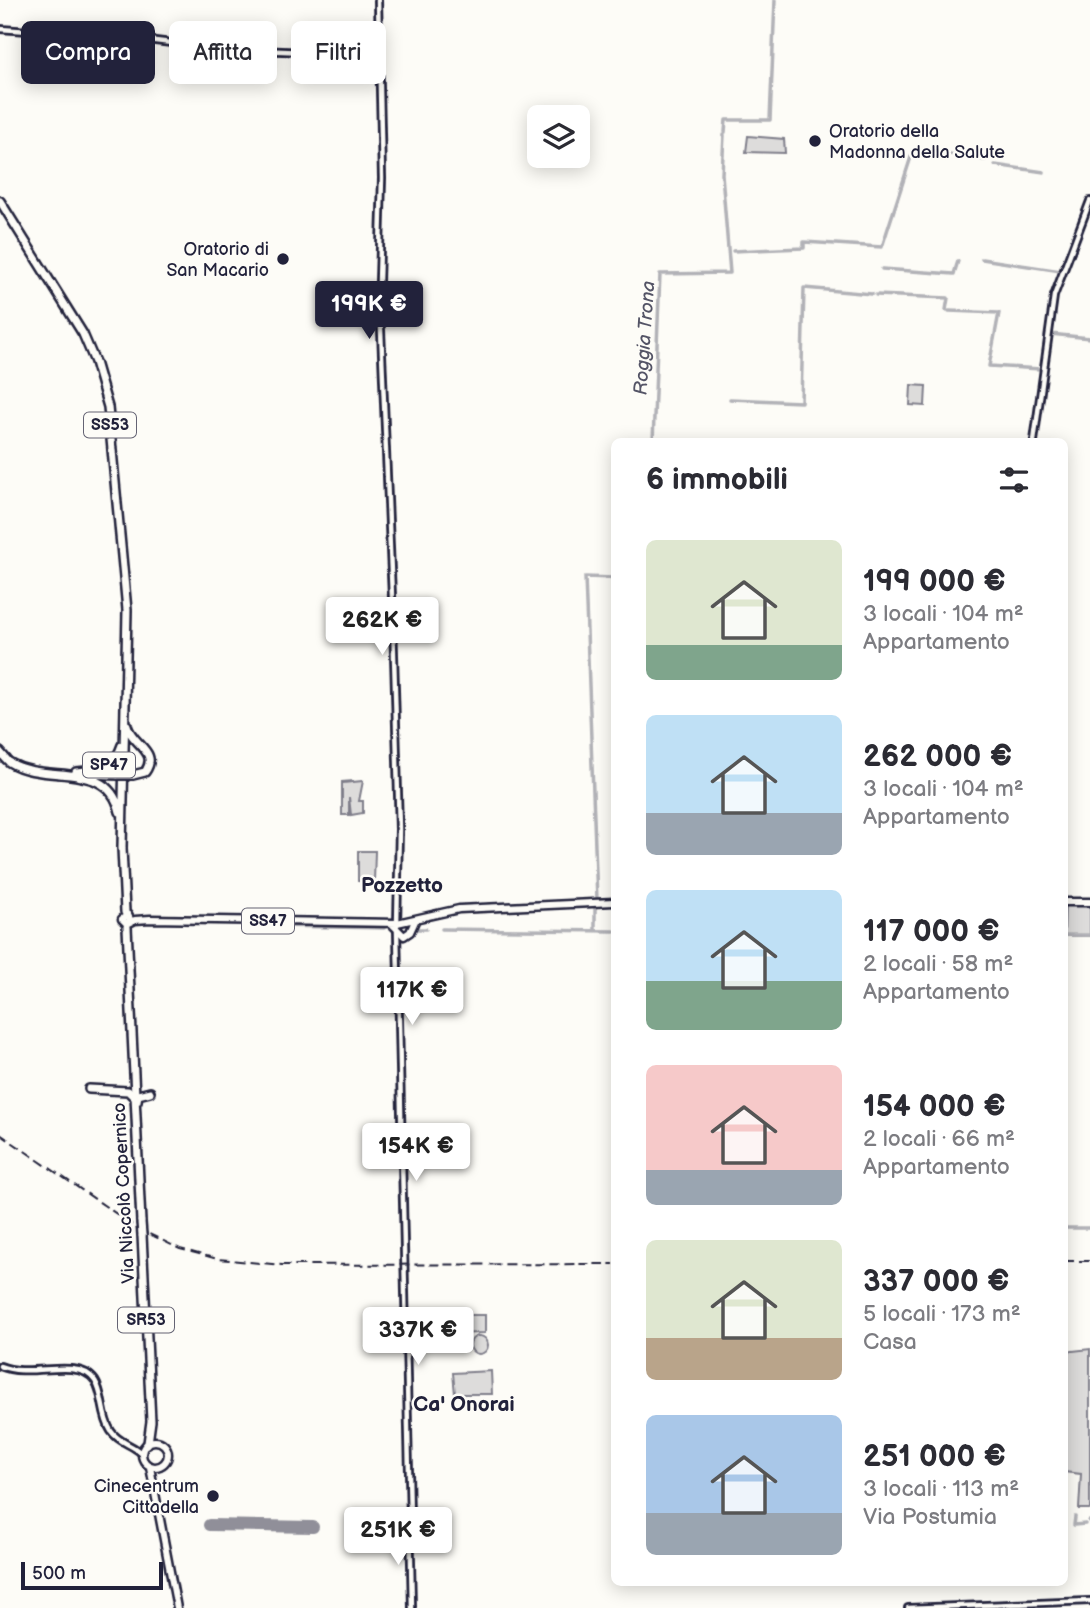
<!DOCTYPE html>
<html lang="it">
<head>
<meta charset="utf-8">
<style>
  body { margin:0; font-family:"Balsamiq Sans",sans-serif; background:#f7f7f7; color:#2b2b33; height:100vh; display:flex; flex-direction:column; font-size:26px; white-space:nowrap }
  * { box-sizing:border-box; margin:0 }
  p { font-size:23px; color:#7c7c81 }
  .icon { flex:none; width:38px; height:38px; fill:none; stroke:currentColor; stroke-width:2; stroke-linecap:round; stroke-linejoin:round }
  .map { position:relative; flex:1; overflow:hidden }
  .drawer { position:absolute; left:611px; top:438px; width:457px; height:1148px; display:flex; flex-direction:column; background:#fff; border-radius:10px; box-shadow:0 4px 18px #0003 }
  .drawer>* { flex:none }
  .top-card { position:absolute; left:21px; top:21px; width:485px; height:63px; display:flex; gap:14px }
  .controls { position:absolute; left:527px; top:105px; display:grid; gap:14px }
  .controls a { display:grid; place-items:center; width:63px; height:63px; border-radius:10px; background:#fff; box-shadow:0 4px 18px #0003; font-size:35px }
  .scale { position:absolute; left:21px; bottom:18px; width:142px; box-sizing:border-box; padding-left:7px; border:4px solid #22223b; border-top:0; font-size:19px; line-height:24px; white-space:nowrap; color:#22223b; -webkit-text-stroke:5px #fdfcf7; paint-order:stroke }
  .price { position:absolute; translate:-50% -60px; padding:0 16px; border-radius:7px; background:#fff; color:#222; font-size:23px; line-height:46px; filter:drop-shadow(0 2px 4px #0008) }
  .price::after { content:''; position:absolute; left:50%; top:42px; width:21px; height:16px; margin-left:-10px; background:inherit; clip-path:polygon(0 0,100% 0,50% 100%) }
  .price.active { background:#22223b; color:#fff }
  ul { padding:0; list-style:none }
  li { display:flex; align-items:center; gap:21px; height:175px; padding:0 35px }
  li span { display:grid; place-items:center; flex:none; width:196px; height:140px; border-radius:10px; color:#555 }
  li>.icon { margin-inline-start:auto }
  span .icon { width:84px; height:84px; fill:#fffc; stroke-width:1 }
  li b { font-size:30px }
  h2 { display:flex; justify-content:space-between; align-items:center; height:84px; padding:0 35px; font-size:30px }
  .tag { padding:0 24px; border-radius:10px; background:#fff; box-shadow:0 4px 18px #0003; font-size:24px; line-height:63px }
  .tag.active { background:#22223b; color:#fff }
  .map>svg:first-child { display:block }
</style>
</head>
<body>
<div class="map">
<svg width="1090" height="1608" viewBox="0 0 1090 1608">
  <rect width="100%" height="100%" fill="#fdfcf7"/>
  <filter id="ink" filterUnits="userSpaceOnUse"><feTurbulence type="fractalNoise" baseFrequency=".0143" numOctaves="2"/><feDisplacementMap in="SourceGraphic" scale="14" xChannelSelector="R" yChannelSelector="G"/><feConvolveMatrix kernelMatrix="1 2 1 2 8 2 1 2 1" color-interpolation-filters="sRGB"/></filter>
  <g filter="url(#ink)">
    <path fill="#dddcdb" stroke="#807f8b" stroke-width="2" d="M 748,136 L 784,139 L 785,153 L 746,152 Z
      M 911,385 L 926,386 L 925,406 L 910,405 Z
      M 354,781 L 343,783 L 363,781 L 359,801 L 363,801 L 363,813 L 351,815 L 349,797 L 349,815 L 342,815 L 342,782 Z
      M 358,851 L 375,851 L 374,882 L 358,881 Z
      M 1065,904 L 1090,904 L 1090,936 L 1064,936 Z
      M 444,1315 L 485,1315 L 485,1333 L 446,1334 Z
      M470 1345a9 9 0 1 1 18 0a9 9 0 1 1-18 0Z
      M 1090,1349 L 1090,1509 L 1079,1509 L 1081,1474 L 1064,1472 L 1064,1352 Z
      M 491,1371 L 492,1394 L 455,1394 L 453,1373 Z"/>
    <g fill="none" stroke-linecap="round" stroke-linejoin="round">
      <path stroke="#b2b2b7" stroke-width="3.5" d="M 725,132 L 726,120 L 770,120 L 775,0
        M 919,149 L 985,160
        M 995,165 L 1044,172
        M 733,251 L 804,248 L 804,242 L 882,247 L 911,157
        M 982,259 L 1061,271 L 1063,267
        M 882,269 L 954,274 L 958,261
        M 876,295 L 948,298 L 946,310
        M 949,311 L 999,313 L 989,366 L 1041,369
        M 1050,334 L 1090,338
        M 730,399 L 801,402 L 804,288 L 872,294
        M 653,441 L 660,274 L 730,273 L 722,174 L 724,135
        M 597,900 L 585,577 L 614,578
        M 595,907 L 595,931
        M 240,923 L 255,924
        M 277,926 L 384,928
        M 418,929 L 426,929
        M 442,929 L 614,931
        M 1064,935 L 1090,935
        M 1064,1228 L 1090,1228
        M 1075,1517 L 1074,1525 L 1085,1524
        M 1089,1521 L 1090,1521"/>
      <path stroke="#908f99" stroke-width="12" d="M 209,1525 L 313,1527"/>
      <defs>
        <path id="secondary" d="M 378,0 L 382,178 L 379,282 L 393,621 L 399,829 L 397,925
          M 0,29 L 131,38 L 212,48 L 379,55
          M 1034,441 L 1054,296 L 1090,201
          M 397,931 L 412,1608
          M 0,1366 C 22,1375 48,1367 71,1369 C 110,1372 96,1408 111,1431 C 119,1443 132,1444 141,1453
          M 908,1608 L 1090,1601"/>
        <path id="primary" d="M 1064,902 L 1090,902
          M 131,921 L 128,915 L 122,919 L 127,924 L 135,920 L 150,919 L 397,923 L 459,909 L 614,902
          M 392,924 L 404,936 L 410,932 L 416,919
          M142 1454a13 13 0 1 1 26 0a13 13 0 1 1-26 0Z
          M 150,1467 L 177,1608"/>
        <path id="trunk" d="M 0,201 L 83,334 L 95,362 L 108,407 L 127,610 L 122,848 L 125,912
          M 127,725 C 131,744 160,751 145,772 L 133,775
          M 0,752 L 7,760
          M 9,762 C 45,785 108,758 120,812
          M 76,772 C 97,771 116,766 122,745
          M 87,774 L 118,775
          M 127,927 L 141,1222
          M 89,1089 L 128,1091 L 134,1097
          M 137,1101 L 138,1095 L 150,1092
          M 142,1235 L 151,1421 L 148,1443"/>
      </defs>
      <use href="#secondary" stroke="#22223b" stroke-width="10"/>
      <use href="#primary" stroke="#22223b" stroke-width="11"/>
      <use href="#trunk" stroke="#22223b" stroke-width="12"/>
      <use href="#secondary" stroke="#fdfcf7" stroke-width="4.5"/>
      <use href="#primary" stroke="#fdfcf7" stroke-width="6"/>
      <use href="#trunk" stroke="#fdfcf7" stroke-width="7"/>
      <path stroke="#22223b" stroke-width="2" stroke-dasharray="10 5" stroke-linecap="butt" d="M 0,1134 L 137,1228 L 180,1249 L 218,1259 L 282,1265 L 614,1264
        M 1064,1261 L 1090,1261"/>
      <defs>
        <path id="trunk-bridge" d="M 118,775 L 133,775
          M 141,1222 L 142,1235"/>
      </defs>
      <use href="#trunk-bridge" stroke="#22223b" stroke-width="12" stroke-linecap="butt"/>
      <use href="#trunk-bridge" stroke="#fdfcf7" stroke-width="7"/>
    </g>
  </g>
  <g fill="#22223b" stroke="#fdfcf7" stroke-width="2.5">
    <circle cx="815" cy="141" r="7"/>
    <circle cx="283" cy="259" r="7"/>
    <circle cx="213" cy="1496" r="7"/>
  </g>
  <g text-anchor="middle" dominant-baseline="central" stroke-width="5" stroke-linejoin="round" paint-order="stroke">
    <g fill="#fdfcf7" stroke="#646373" stroke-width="2">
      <rect x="84" y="412.5" width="52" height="25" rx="5"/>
      <rect x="83" y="752.5" width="52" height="25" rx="5"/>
      <rect x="242" y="908.5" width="52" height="25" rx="5"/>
      <rect x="118" y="1307.5" width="56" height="25" rx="5"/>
    </g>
    <g font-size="16" font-weight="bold" fill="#22223b">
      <text x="110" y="425">SS53</text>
      <text x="109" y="765">SP47</text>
      <text x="268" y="921">SS47</text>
      <text x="146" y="1320">SR53</text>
    </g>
    <g font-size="18" fill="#22223b" stroke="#fdfcf7" text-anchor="end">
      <text x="829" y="131" text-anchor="start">Oratorio della<tspan x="829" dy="21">Madonna della Salute</tspan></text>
      <text x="269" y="249">Oratorio di<tspan x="269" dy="21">San Macario</tspan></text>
      <text x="199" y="1486">Cinecentrum<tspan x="199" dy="21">Cittadella</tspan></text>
    </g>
    <g font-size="18" fill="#22223b" stroke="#fdfcf7">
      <text transform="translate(124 1193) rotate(-93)">Via Niccolò Copernico</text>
    </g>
    <g font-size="19" font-style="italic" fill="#545466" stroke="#fdfcf7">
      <text transform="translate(645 338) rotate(-86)">Roggia Trona</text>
    </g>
    <g font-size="21" font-weight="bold" fill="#22223b" stroke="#fdfcf7">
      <text x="402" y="885">Pozzetto</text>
      <text x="464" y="1404">Ca' Onorai</text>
    </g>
  </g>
</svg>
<div class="controls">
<a><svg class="icon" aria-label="layers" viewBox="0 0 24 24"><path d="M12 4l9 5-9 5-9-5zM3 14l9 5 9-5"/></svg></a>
</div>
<div class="scale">500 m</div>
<b class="price active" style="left:369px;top:341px">199K €</b>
<b class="price" style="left:382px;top:657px">262K €</b>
<b class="price" style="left:412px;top:1027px">117K €</b>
<b class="price" style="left:416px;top:1183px">154K €</b>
<b class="price" style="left:418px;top:1367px">337K €</b>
<b class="price" style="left:398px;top:1567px">251K €</b>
<div class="top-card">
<a class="tag active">Compra</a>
<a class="tag">Affitta</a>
<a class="tag">Filtri</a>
</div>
<section class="drawer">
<h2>6 immobili<svg class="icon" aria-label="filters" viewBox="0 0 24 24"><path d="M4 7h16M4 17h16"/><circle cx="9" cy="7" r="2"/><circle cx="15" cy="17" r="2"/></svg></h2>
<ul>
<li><span style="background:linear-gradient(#dfe7d0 75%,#7fa58c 0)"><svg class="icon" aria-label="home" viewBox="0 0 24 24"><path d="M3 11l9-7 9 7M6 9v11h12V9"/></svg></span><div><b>199 000 €</b><p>3 locali · 104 m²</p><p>Appartamento</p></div></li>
<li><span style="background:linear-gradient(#bfe0f5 70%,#9aa5b1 0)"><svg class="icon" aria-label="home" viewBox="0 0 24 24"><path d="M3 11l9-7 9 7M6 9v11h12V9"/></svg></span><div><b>262 000 €</b><p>3 locali · 104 m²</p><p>Appartamento</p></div></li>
<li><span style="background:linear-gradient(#bfe0f5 65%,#7fa58c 0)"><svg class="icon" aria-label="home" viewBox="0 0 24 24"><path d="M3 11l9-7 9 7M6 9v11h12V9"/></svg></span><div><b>117 000 €</b><p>2 locali · 58 m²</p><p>Appartamento</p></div></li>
<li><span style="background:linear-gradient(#f6c9c9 75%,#9aa5b1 0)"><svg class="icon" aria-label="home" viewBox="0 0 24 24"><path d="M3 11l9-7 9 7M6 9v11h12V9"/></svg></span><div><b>154 000 €</b><p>2 locali · 66 m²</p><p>Appartamento</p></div></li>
<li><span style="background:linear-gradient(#dfe7d0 70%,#b9a48a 0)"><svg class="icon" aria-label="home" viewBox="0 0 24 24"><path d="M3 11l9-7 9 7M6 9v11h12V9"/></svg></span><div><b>337 000 €</b><p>5 locali · 173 m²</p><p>Casa</p></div></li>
<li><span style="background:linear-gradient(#a9c7e8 70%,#9aa5b1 0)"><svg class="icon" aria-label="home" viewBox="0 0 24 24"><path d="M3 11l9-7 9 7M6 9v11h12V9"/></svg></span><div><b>251 000 €</b><p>3 locali · 113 m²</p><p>Via Postumia</p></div></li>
</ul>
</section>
</div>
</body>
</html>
